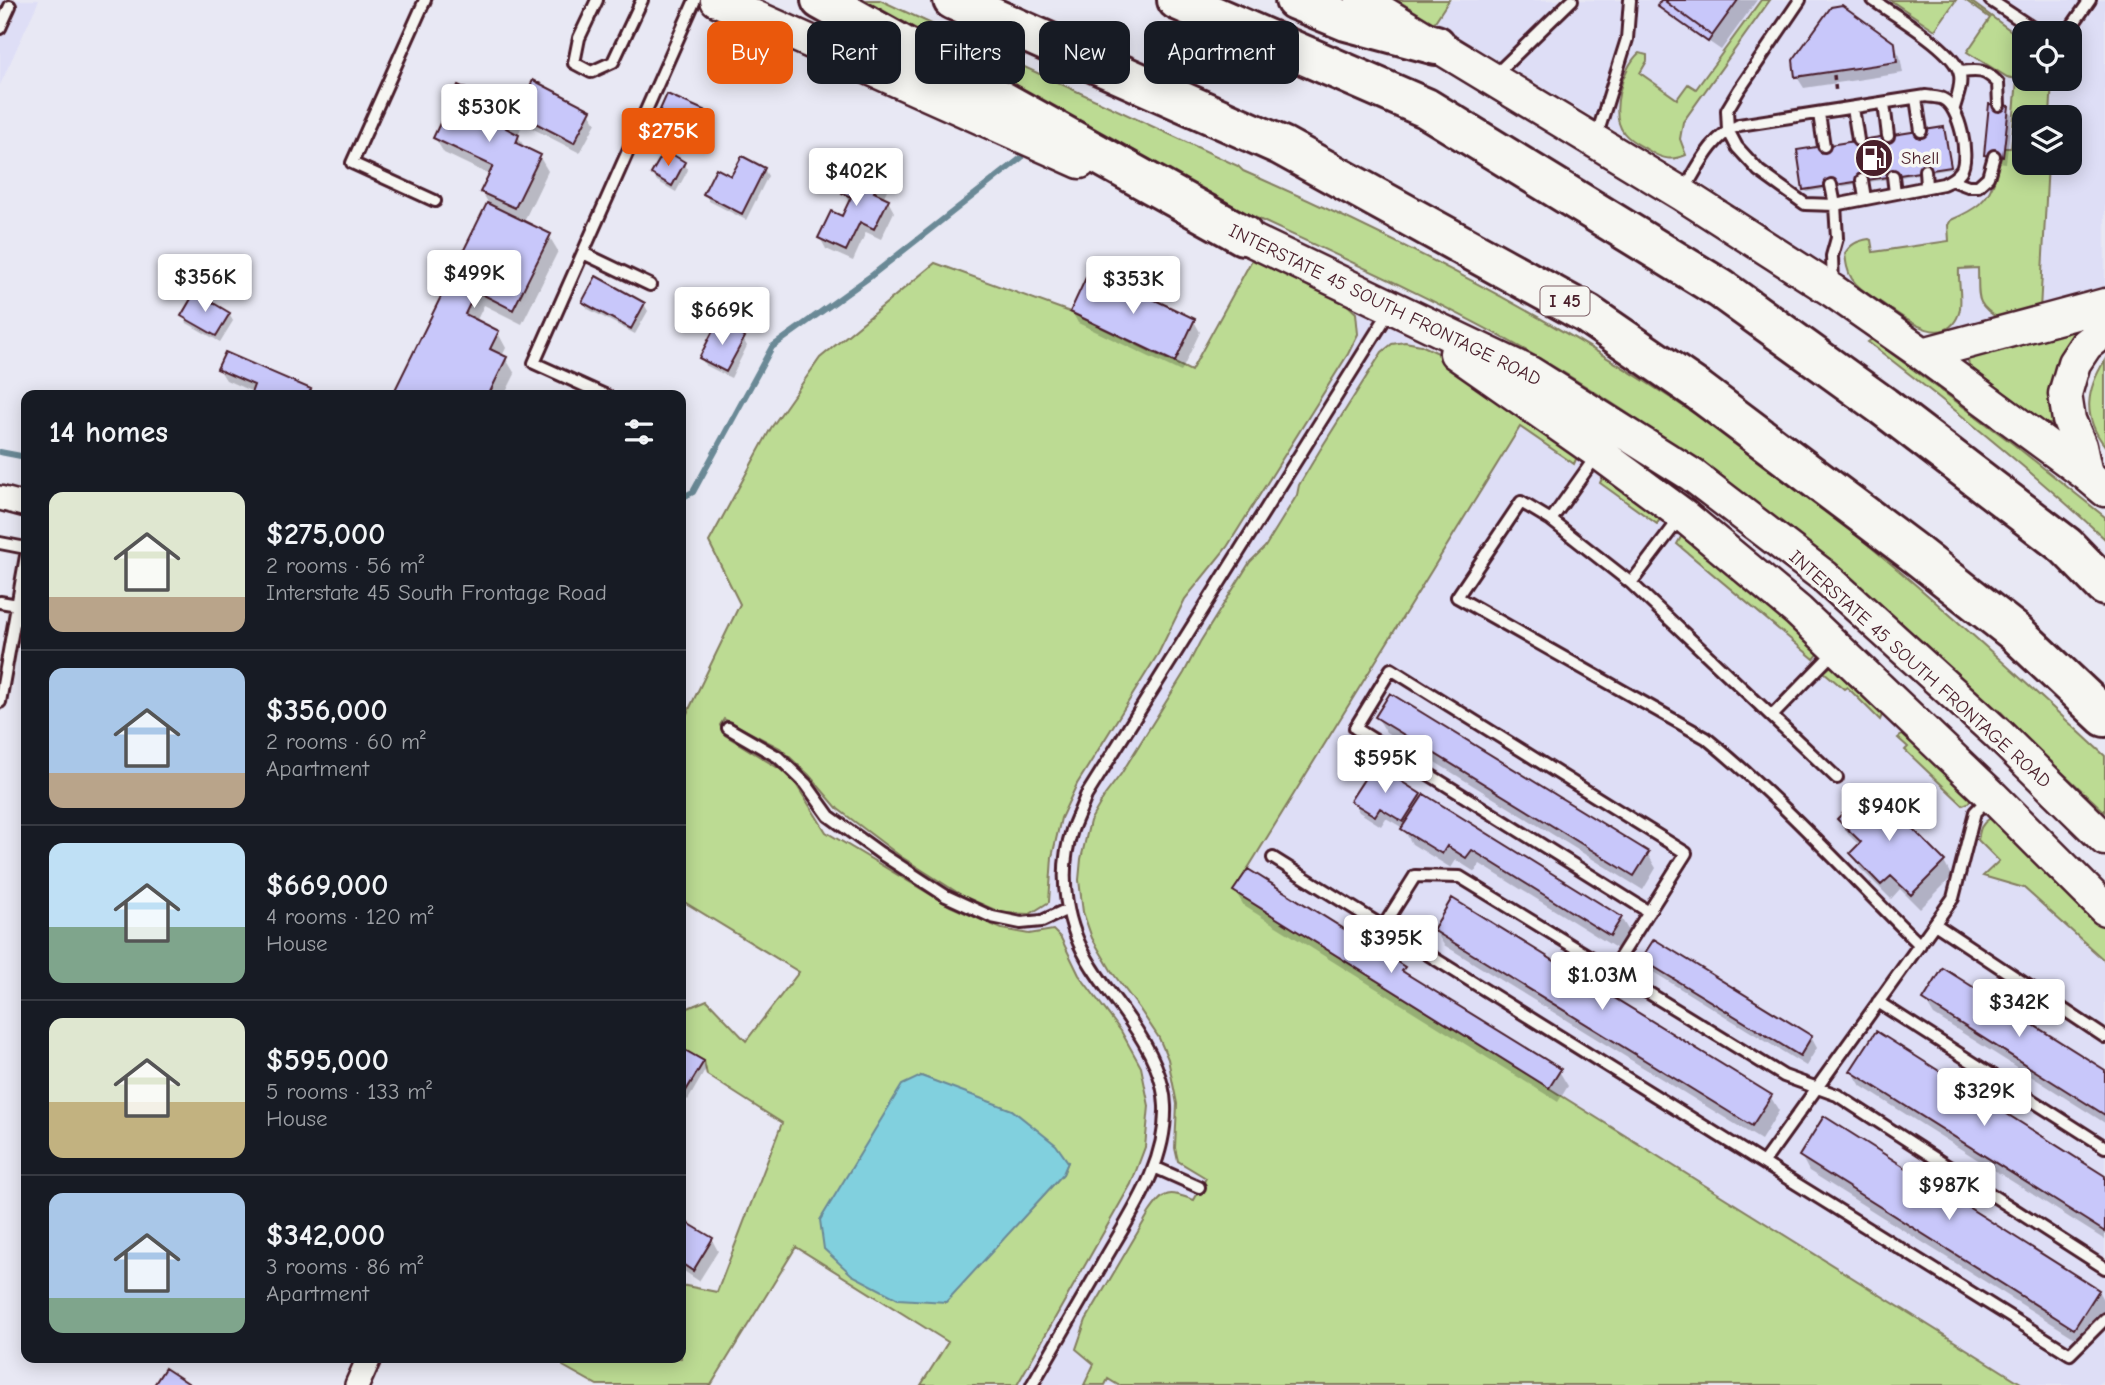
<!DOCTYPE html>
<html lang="en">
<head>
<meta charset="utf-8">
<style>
  body { margin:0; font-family:"Comic Neue",sans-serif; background:#20242c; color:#f1f3f6; height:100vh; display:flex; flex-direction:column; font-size:26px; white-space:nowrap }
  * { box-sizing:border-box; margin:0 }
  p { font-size:23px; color:#9ea1a6 }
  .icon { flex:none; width:38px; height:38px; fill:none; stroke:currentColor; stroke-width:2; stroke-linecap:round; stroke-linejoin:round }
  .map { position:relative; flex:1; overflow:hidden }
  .drawer { position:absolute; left:21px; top:390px; width:665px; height:973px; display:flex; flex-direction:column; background:#171b24; border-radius:14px; box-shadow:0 4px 18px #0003 }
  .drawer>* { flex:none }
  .banner { position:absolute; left:707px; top:21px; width:665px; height:63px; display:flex; gap:14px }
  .buttons { position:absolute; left:2012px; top:21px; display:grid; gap:14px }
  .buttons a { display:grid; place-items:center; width:70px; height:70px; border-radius:14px; background:#171b24; box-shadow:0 4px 18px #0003; font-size:35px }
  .price { position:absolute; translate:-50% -60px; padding:0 16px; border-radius:7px; background:#fff; color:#222; font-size:23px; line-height:46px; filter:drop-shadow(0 2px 4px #0008) }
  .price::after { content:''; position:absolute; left:50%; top:42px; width:21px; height:16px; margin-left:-10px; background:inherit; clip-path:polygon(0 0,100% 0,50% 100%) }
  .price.on { background:#ea580c; color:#fff }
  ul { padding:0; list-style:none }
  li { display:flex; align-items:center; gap:21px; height:175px; padding:0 28px }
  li+li { border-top:2px solid #363941 }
  li span { display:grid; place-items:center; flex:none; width:196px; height:140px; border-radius:14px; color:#555 }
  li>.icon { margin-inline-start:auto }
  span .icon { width:84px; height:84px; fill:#fffc; stroke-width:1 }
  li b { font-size:30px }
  h2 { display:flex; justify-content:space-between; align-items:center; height:84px; padding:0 28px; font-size:30px }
  .pill { padding:0 24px; border-radius:14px; background:#171b24; box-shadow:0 4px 18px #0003; font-size:24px; line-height:63px }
  .pill.on { background:#ea580c; color:#fff }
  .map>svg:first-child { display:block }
</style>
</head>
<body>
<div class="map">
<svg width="2105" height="1385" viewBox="0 0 2105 1385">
  <rect width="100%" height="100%" fill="#e8e8f4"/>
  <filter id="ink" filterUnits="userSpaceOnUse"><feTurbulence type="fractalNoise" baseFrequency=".0143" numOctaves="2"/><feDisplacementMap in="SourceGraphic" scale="14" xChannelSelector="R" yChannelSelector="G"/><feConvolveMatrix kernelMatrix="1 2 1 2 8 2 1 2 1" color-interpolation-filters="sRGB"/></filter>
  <g filter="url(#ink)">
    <path fill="#dedef6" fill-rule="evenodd" d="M 0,0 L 39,0 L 0,85 Z
      M 1435,0 L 2105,0 L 2105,291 L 2010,318 L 1942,331 L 1929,330 L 1911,323 L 1766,225 L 1658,156 L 1428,19 ZM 2025,33 L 2070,33 L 2070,79 L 2025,79 ZM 2025,117 L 2070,117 L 2070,163 L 2025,163 Z
      M 1254,256 L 1341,299 L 1436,352 L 1530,412 L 1701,537 L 2105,921 L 2105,1378 L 2098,1385 L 967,1385 L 1027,968 L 1033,834 L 1189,376 Z"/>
    <path fill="#bcdb93" stroke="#837d5f" stroke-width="2" fill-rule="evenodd" d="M 840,0 L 880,0 L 1238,166 L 1243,171 C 1409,243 1568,326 1717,429 C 1856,526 1981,641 2105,756 L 2105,812 L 2035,747 L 1999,710 L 1994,709 C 1851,577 1703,453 1534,355 C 1405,281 1267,226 1134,160 C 1102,144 1070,126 1038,108 C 972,72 906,36 840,0 Z
      M 1397,0 L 1449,0 L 1434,23 Z
      M 1761,0 L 1770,0 L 1683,122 L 1680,139 L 1686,155 C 1672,161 1663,159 1651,152 C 1642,146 1631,142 1624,133 C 1609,114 1622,68 1639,53 L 1647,55 L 1647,61 L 1640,73 L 1677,99 L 1688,84 L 1696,89 Z
      M 1890,0 L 1956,0 L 1935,30 Z
      M 1965,0 L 1969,0 L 2025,41 L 2025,79 L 2052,79 L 2050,117 L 2025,117 L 2025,163 L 2048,163 L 2040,310 L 2001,320 C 1974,304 1979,298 1978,268 L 1959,269 C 1958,282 1963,301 1959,313 C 1946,350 1906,320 1886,306 C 1875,298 1860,291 1852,279 C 1847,271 1846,263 1845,253 C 1851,244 1857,241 1869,239 L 1871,240 L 1873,252 L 1949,241 L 1948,225 L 1951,220 C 1974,210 1989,202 1996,175 C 1999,165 1999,157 2004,148 L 2011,148 L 2017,79 L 2007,77 L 1967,52 L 1990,18 Z
      M 1254,256 L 1341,299 L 1356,313 L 1358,334 L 1348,354 L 1227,547 L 1185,599 L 1158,654 L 1077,784 L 1061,818 L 1052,857 L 1049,902 L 1030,914 L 1002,913 L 963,896 L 900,856 L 838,809 L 809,775 L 780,748 L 724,719 L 720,725 L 725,735 L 791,776 L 826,832 L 950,906 L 1002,929 L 1029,934 L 1053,930 L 1061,938 L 1079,975 L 1121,1031 L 1141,1067 L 1149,1106 L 1145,1147 L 1131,1184 L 1017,1385 L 921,1385 L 948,1342 L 796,1247 L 711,1385 L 597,1385 L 563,1366 L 564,1358 L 681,1358 L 681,1285 L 717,1292 L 782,1123 L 707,1075 L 704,1061 L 681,1048 L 681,1011 L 707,1000 L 746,1041 L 799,972 L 681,900 L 681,726 L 740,604 L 709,542 L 771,428 L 820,358 L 935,263 L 1070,312 L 1191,371 ZM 921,1076 L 943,1085 L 1068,1162 L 1063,1174 L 945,1302 Z
      M 2093,318 L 2057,419 L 2054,424 L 2047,424 L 2042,421 L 1969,366 L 1968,360 L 1970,353 Z
      M 1872,339 L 2012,443 L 2105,517 L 2105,539 C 2030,469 1950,405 1868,342 Z
      M 1405,342 L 1421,345 L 1436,352 L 1530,412 L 1577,457 L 1574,464 L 1520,427 L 1234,891 L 2024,1385 L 1118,1385 L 1108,1379 L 1105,1385 L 1084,1385 L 1094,1364 L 1076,1349 L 1086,1320 L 1149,1213 C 1165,1190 1168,1191 1194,1200 L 1206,1178 L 1178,1161 L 1175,1148 L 1177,1104 L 1168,1059 L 1159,1038 L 1139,1008 L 1112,972 L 1092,938 L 1083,912 L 1079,880 L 1081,859 L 1090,821 L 1105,795 L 1121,774 L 1184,673 L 1200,642 L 1250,562 L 1265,547 L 1297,495 L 1299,485 L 1320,450 L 1382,352 L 1392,344 Z
      M 2105,360 L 2105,446 C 2082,417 2086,390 2105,360 Z
      M 1606,469 L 1661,517 L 1657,524 L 1600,483 Z
      M 1688,531 L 1820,646 L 1818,654 L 1814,659 L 1677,544 L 1681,537 Z
      M 1842,665 L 1883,713 L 1880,720 L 1847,687 L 1844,689 L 1824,672 L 1830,667 Z
      M 1911,733 L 1972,797 L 1968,803 L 1963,805 L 1905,750 L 1908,747 L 1898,738 L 1903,734 Z
      M 1989,819 L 1998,819 L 2105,921 L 2105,961 L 2024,888 L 1983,876 L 1999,861 L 1978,840 C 1980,830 1980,825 1989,819 Z"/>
    <path fill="#81d0de" stroke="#6b8996" stroke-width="2" d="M 921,1076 L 1012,1110 L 1056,1145 L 1068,1162 L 1063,1174 L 946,1302 L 898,1299 L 852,1275 L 824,1249 L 820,1220 L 902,1085 Z"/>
    <path fill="#0003" d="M 1664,0 L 1757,0 L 1721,50 L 1661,9 Z
      M 1893,44 L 1900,56 L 1903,73 L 1804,88 L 1797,77 L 1795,60 Z
      M 2007,108 L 2012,115 L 2006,163 L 1989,161 L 1985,154 Z
      M 589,112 L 596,123 L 580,153 L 524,124 L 518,113 Z
      M 705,112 L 709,119 L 698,144 L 661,128 L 657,121 Z
      M 513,113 L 521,128 L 518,136 L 526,150 L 539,156 L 548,171 L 523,223 L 549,236 L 558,251 L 522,324 L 484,305 L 476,322 L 498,333 L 506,348 L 502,356 L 506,359 L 515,374 L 504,396 L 394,396 L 489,204 L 482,192 L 490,175 L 444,153 L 435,138 Z
      M 1943,128 L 1951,169 L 1807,192 L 1805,189 Z
      M 684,163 L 688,170 L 676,192 L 657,181 L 653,174 Z
      M 764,169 L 768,176 L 746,220 L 709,201 L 705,194 L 732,179 Z
      M 881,177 L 888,188 L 883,198 L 888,201 L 894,212 L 881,239 L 866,232 L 853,261 L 826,249 L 820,238 L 843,219 L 850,203 L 844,193 Z
      M 584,302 L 644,304 L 648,311 L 635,334 L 588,309 Z
      M 1072,312 L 1194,321 L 1200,332 L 1181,372 L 1078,323 Z
      M 229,314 L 233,321 L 220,342 L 187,323 L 183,316 Z
      M 743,339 L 747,346 L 731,378 L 705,365 L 701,358 Z
      M 219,369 L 309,390 L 313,396 L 252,396 L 253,392 L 226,380 Z
      M 1377,717 L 1647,853 L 1656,868 L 1643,890 L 1386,732 Z
      M 1420,795 L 1422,799 L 1621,918 L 1630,933 L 1619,950 L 1480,864 L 1475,872 L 1456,860 L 1451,868 L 1412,844 L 1403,828 L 1386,818 L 1381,826 L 1359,812 L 1353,801 Z
      M 1839,819 L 1944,862 L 1952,877 L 1920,909 L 1900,889 L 1891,899 L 1860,868 L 1852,853 L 1860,846 L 1848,834 Z
      M 1235,891 L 1403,968 L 1409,977 L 1559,1071 L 1568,1086 L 1558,1102 L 1244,906 Z
      M 1435,930 L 1770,1096 L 1779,1111 L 1761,1140 L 1444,945 Z
      M 1643,959 L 1811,1037 L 1817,1048 L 1806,1066 L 1650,970 Z
      M 1925,1000 L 2105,1073 L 2105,1123 L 1934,1015 Z
      M 681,1055 L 702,1062 L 706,1069 L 688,1100 L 681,1096 Z
      M 1852,1071 L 2105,1178 L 2105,1240 L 1861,1086 Z
      M 1801,1156 L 2098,1291 L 2105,1303 L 2105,1309 L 2083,1343 L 1809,1171 Z
      M 681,1221 L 712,1240 L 718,1251 L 699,1281 L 681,1269 Z"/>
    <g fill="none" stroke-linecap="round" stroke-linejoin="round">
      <path stroke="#6b8996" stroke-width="6" d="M 0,452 L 26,457
        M 681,498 L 693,492 L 772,347 L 871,276 L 1021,158"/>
    </g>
    <path fill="#c8c7fa" stroke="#4a1f2b" stroke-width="2" d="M 1661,0 L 1668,0 L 1666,2 L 1712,36 L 1708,42 L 1657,6 Z
      M 1668,0 L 1738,0 L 1712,36 L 1666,2 Z
      M 1842,5 L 1895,43 L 1897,62 L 1795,77 L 1793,60 L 1831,7 Z
      M 533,80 L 591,110 L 574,143 L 516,113 Z
      M 458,85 L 514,112 L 506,128 L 519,135 L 516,143 L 541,155 L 515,208 L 480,192 L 493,166 L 433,138 Z
      M 667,94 L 706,111 L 694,138 L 655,121 Z
      M 1989,104 L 2009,106 L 2003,157 L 1984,155 Z
      M 1944,127 L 1951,167 L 1803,190 L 1797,150 Z
      M 665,150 L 685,162 L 672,186 L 651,174 Z
      M 742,156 L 765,168 L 742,214 L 703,194 L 716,168 L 731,176 Z
      M 857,163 L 883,175 L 874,192 L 889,199 L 874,229 L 860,222 L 846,251 L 818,238 L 831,211 L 842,216 L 851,197 L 842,193 Z
      M 487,203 L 551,234 L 513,310 L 476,291 L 465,314 L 499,331 L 490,349 L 507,357 L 488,396 L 392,396 Z
      M 1090,269 L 1195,319 L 1175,362 L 1070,312 Z
      M 596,276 L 645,303 L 631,329 L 582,302 Z
      M 195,292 L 230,313 L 216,336 L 181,316 Z
      M 717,323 L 745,337 L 726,372 L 699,358 Z
      M 225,352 L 311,389 L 308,396 L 250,396 L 254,385 L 217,369 Z
      M 1390,693 L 1649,852 L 1634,876 L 1375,717 Z
      M 1374,764 L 1421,794 L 1403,822 L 1380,808 L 1375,816 L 1350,801 Z
      M 1870,786 L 1945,861 L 1911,895 L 1891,876 L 1881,885 L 1850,853 L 1861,842 L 1837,819 Z
      M 1424,794 L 1622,917 L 1610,936 L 1472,850 L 1466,858 L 1447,846 L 1442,854 L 1401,829 Z
      M 1248,869 L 1405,967 L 1402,971 L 1561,1069 L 1549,1088 L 1233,891 Z
      M 1452,898 L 1772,1095 L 1752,1126 L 1433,930 Z
      M 1654,939 L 1812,1036 L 1800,1056 L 1641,959 Z
      M 1943,968 L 2105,1070 L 2105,1115 L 1923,1000 Z
      M 1876,1031 L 2105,1176 L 2105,1232 L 1850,1071 Z
      M 683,1049 L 704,1061 L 684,1094 L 681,1092 L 681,1053 Z
      M 1824,1116 L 2099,1290 L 2074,1329 L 1799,1156 Z
      M 681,1219 L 713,1238 L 693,1271 L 681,1263 Z
      M 165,1368 L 191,1385 L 154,1385 Z"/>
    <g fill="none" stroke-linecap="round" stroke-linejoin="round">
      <defs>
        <path id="service" d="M 425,0 L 352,163 L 435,201
          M 597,0 L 579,38 L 574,63 L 591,72 L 613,62 L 642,0
          M 1800,0 L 1739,90 L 1727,110 L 1728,130 L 1737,147 L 1759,171 L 1805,204 L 1835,205 L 1831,185
          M 1873,0 C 1894,15 1956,50 1960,75 C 1962,86 1957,97 1954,108
          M 1990,0 L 2040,33
          M 0,28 L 10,6
          M 2067,33 L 2090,0
          M 1960,72 C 1978,70 1985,69 1998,83 L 1999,105
          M 1494,76 L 1572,0
          M 1916,98 L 1921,131
          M 1884,103 L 1888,136
          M 1853,108 L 1858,140
          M 1819,114 L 1824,146
          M 1596,138 L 1627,39 L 1630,0
          M 1925,170 L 1926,187
          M 1893,176 L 1895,193
          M 1862,180 L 1865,198
          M 1952,180 L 1968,186 L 1978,186 L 1988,177 L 1994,156
          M 1683,192 C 1699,166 1711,137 1739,125 L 1926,96 C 1931,97 1939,97 1943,99 C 1960,107 1970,157 1961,171 C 1956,178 1950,181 1943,184 L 1835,205 L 1837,238 L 1832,256 L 1833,286
          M 583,253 L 650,285
          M 607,396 L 534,363 L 695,0
          M 1551,520 L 1597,455
          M 0,543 L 26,548
          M 1631,583 L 1681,517
          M 0,602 L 18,605
          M 0,702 L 26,556
          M 1772,716 L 1836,650
          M 728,728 L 778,757 L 806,784 L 829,816 L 880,853 L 946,896 L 992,917 L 1021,923 L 1042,921 L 1068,909
          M 1837,778 L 1631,583 L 1551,520 L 1521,502 L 1457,597 L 1706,738 C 1783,801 1849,875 1920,945
          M 1273,858 L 2070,1354 L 2105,1319
          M 1935,924 L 2105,1037
          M 1383,927 L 1415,876 L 1460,877 L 1784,1076 L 1837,1095 L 2105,1268
          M 1612,970 L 1686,853 L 1391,669 L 1355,728 L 1649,912
          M 1878,1002 L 2105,1147
          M 1763,1163 L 1953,898 L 1975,812 L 1989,798
          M 1154,1167 L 1199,1187
          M 1032,1385 C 1055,1345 1078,1305 1101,1266 C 1129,1216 1167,1166 1165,1106 C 1164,1075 1146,1043 1129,1019 C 1117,1001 1103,985 1092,967 C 1066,927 1057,876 1072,830 C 1076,819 1082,807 1086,796 L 1391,309"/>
        <path id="minor" d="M 0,498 L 26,505
          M 357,1385 L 369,1358"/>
        <path id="secondary" d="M 717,0 L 1080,162
          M 1362,0 L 1682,194 L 1833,291 L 1923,354 L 2086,474 L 2105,490
          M 1220,225 L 1530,373 L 1692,475 L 1825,577 L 1998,734 L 2105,839
          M 1456,353 L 1599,453 L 1683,515 L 1798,611 L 1991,795 L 2105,909
          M 1923,354 L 2105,305
          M 2086,474 L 2080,446 L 2069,420 L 2065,394 L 2074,363 L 2086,345 L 2105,330"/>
        <path id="motorway" d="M 821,0 L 1243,235
          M 953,0 L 1282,146 L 1587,314 L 1699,391 L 1913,552 L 2016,633 L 2105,717
          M 1177,0 L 1426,108 L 1721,289 L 1883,406 L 2066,546 L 2105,586
          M 1295,0 L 1346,21 L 1436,45"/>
      </defs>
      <use href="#service" stroke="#4a1f2b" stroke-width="16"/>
      <use href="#minor" stroke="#4a1f2b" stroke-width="28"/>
      <use href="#secondary" stroke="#4a1f2b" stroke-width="37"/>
      <use href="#motorway" stroke="#4a1f2b" stroke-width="44"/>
      <path stroke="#4a1f2b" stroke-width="3.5" stroke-dasharray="5 5" stroke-linecap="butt" d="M 1834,75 L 1836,94"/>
      <use href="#service" stroke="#f6f6f2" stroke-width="10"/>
      <use href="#minor" stroke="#f6f6f2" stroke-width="23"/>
      <use href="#secondary" stroke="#f6f6f2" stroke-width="32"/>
      <use href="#motorway" stroke="#f6f6f2" stroke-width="38"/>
    </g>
  </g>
  <defs>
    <symbol id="fuel-disc" viewBox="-11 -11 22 22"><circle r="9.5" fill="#4a1f2b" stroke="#f6f6f2"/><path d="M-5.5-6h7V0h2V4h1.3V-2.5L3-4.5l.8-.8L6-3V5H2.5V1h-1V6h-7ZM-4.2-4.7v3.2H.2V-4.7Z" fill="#fff"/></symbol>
  </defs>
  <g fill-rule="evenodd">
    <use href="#fuel-disc" x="1852" y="136" width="44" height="44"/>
  </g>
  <g text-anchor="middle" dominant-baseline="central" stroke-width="7" stroke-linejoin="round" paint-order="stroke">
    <rect fill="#f6f6f2" stroke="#7e6067" stroke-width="2" x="1540.5" y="286.5" width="49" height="29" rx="5"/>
    <g font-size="18" font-weight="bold" fill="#4a1f2b">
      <text x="1565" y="301">I 45</text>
    </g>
    <g font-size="19" fill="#4a1f2b" stroke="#f6f6f2" text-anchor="start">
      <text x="1901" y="158">Shell</text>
    </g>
    <g font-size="19" fill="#4a1f2b" stroke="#f6f6f2">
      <text transform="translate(1385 305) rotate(26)">INTERSTATE 45 SOUTH FRONTAGE ROAD</text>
      <text transform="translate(1920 669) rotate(42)">INTERSTATE 45 SOUTH FRONTAGE ROAD</text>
    </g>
  </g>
</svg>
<div class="buttons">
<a><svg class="icon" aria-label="locate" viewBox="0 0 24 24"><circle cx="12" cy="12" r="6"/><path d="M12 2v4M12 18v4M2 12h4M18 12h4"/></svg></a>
<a><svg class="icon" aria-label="layers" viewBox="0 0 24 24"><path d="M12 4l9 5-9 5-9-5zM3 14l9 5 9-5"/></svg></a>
</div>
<b class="price" style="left:489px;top:144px">$530K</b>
<b class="price on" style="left:668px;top:168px">$275K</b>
<b class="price" style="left:856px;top:208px">$402K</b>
<b class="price" style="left:474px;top:310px">$499K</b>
<b class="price" style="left:205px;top:314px">$356K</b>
<b class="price" style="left:1133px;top:316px">$353K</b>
<b class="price" style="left:722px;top:347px">$669K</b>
<b class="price" style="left:1385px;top:795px">$595K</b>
<b class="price" style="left:1889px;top:843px">$940K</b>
<b class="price" style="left:1391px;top:975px">$395K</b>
<b class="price" style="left:1602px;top:1012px">$1.03M</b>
<b class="price" style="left:2019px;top:1039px">$342K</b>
<b class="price" style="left:1984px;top:1128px">$329K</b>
<b class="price" style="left:1949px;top:1222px">$987K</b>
<div class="banner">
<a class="pill on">Buy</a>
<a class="pill">Rent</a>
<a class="pill">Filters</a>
<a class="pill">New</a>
<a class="pill">Apartment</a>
</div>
<section class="drawer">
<h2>14 homes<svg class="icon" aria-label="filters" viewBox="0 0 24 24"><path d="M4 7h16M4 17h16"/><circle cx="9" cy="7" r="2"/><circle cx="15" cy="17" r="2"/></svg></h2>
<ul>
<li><span style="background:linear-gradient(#dfe7d0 75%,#b9a48a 0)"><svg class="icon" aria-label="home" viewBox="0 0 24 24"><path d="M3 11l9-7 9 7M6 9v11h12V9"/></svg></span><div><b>$275,000</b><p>2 rooms · 56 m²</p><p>Interstate 45 South Frontage Road</p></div></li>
<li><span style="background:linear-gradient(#a9c7e8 75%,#b9a48a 0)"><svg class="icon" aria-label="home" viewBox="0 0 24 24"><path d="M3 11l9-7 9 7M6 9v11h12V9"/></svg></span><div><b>$356,000</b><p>2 rooms · 60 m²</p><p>Apartment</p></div></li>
<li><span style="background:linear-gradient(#bfe0f5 60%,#7fa58c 0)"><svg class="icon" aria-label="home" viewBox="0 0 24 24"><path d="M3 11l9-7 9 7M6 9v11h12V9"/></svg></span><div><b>$669,000</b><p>4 rooms · 120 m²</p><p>House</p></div></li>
<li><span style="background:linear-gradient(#dfe7d0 60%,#c2b280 0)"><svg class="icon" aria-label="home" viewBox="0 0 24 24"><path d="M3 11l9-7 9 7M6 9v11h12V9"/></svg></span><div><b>$595,000</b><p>5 rooms · 133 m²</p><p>House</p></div></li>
<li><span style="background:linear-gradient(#a9c7e8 75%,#7fa58c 0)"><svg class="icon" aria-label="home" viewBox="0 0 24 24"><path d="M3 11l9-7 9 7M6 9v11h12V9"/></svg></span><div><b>$342,000</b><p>3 rooms · 86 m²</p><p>Apartment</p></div></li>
</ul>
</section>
</div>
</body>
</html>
